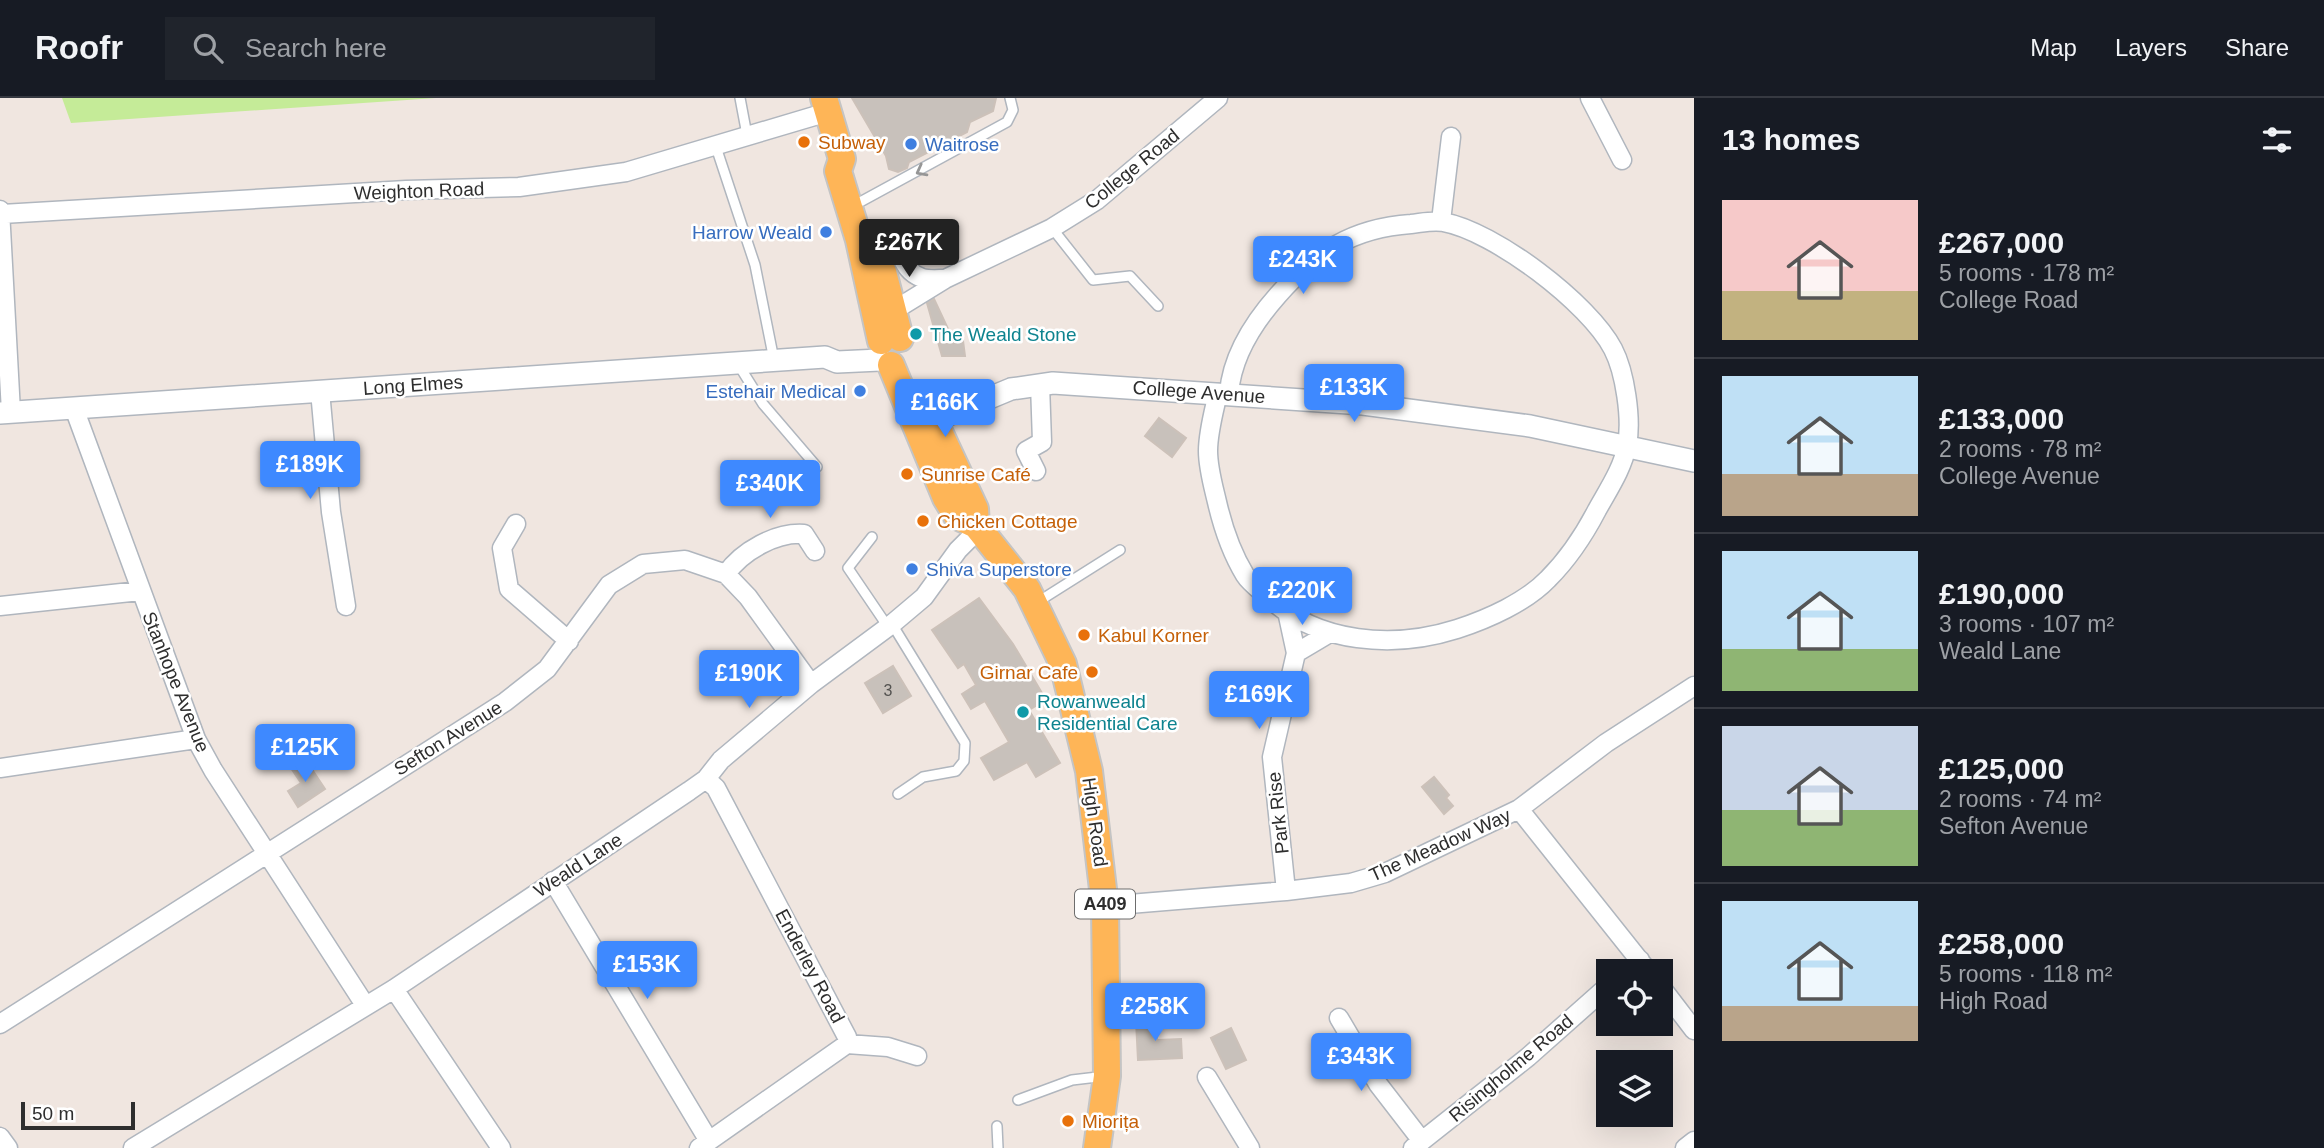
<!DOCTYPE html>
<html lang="en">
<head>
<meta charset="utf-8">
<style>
  body { margin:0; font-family:Helvetica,sans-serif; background:#20242c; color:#f1f3f6; height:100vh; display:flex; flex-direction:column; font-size:26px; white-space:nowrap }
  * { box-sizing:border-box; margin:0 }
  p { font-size:23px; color:#9ea1a6 }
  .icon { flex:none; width:38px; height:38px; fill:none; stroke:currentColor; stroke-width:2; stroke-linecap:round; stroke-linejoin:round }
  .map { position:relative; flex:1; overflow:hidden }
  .drawer { display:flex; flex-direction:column; background:#171b24; width:630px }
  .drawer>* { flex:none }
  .tools { position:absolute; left:1596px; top:861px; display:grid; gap:14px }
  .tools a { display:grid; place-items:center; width:77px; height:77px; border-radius:0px; background:#171b24; box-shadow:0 7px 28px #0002; font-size:35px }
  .scale { position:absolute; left:21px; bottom:18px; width:114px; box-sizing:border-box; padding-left:7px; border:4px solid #2e2e2e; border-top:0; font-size:19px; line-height:24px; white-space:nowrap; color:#2e2e2e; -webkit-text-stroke:5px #fff; paint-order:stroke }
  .price { position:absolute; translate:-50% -60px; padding:0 16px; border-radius:7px; background:#3e89ff; color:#fff; font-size:23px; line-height:46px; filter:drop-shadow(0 2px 4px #0008) }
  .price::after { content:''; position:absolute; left:50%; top:42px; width:21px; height:16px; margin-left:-10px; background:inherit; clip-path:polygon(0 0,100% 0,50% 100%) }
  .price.selected { background:#222; color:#fff }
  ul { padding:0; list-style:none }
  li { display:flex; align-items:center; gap:21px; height:175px; padding:0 28px }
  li+li { border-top:2px solid #363941 }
  li span { display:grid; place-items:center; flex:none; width:196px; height:140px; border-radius:0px; color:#555 }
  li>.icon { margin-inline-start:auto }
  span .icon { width:84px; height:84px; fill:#fffc; stroke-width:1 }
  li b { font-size:30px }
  h2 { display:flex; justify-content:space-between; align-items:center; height:84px; padding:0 28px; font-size:30px }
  header { display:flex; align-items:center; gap:42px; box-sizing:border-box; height:98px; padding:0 35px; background:#171b24; border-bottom:2px solid #363941 }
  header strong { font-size:33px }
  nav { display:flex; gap:38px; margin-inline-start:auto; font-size:24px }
  .search { width:490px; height:63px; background:#20242c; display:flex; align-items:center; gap:18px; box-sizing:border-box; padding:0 24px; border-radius:0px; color:#9ea1a6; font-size:26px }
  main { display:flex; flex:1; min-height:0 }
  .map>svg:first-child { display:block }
</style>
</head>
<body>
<header>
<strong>Roofr</strong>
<div class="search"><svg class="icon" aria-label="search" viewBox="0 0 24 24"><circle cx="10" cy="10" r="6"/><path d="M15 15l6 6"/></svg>Search here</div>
<nav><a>Map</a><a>Layers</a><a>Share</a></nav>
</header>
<main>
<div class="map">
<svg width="1694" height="1050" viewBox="0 0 1694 1050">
  <rect width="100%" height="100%" fill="#f0e6e0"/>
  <path fill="#c5eb98" d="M 62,0 L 436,0 L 71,25 Z"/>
  <path fill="#c8c1bb" stroke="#ccc1b9" stroke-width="2" d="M 852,0 L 996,0 L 993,13 L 970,24 L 967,34 L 909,64 L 907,70 L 898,74 L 889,71 L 886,58 Z
    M 934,201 L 949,233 L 962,235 L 965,258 L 942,258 L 927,205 Z
    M 1159,320 L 1186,340 L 1172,359 L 1145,338 Z
    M 979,500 L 1013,546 L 1046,602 L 1029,612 L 1060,665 L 1036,679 L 1027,664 L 994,682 L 981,660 L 1009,644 L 985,603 L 971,611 L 962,596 L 976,587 L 964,566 L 958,570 L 932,532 Z
    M 893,568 L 911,598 L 883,615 L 865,585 Z
    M 305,661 L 325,691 L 298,709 L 288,693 L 301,685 L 291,670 Z
    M 1434,679 L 1449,697 L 1446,700 L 1453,708 L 1444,716 L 1422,689 Z
    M 1157,922 L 1157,942 L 1181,941 L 1182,960 L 1138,962 L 1136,923 Z
    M 1231,930 L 1246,962 L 1226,971 L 1211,940 Z"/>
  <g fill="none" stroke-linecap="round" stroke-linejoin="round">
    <defs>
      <path id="service" d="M 740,0 L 747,37
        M 715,46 L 755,167 L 774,262
        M 862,103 L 1007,24 L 1013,12 L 1010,0
        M 1052,130 L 1093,182 L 1130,178 L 1158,208
        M 738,266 L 763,306 L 817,369
        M 872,439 L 848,470 L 888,529
        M 1036,505 L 1120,452
        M 892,526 L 965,645 L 964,663 L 956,673 L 923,679 L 898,696
        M 1018,1002 L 1072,982 L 1106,978
        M 997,1028 L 998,1050"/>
      <path id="minor" d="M 1590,0 L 1622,62
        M 0,112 L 11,314
        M 2,116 L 406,92 L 519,89 L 626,74 L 828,14
        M 1441,123 L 1451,39
        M 859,142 C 910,130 891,169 922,180 C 929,182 938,181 945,181
        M 893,213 L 945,181 L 1052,130 L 1097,102 L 1218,0
        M 320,293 L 331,414 L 346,508
        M 1218,295 C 1214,313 1208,334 1208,353 C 1208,370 1213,387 1217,404 C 1223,430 1231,454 1245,477 C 1250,485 1260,492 1268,499 C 1318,546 1394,551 1457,531 C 1488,521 1526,504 1548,481 C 1568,461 1584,437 1597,412 C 1608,392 1623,370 1627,347 C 1632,321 1625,274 1613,251 C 1589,205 1494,133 1443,124 C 1433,122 1421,125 1411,126 C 1352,130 1316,154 1278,197 C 1254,224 1232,259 1229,295
        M 74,310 L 196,641 L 213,672 L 365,907
        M 1036,373 L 1026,353 L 1042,344 L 1040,286
        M 516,426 L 502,450 L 509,491 L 569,543
        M 726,476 C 742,453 776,434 804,436 L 815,453
        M 0,508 L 140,493
        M 1296,555 L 1328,536
        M 0,670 L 196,641
        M 1519,711 L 1648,873
        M 553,783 L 709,1043
        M 1286,793 L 1272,659 L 1296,555 L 1288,518
        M 1105,808 L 1286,793 L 1351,785 L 1385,775 L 1519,711 L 1606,645 L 1694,588
        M 1626,873 L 1640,862
        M 1661,889 L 1694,932
        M 394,891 L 501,1050
        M 1339,920 L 1378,986 L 1422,1043
        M 0,926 L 505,604 L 547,571 L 609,487 L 643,466 L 685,462 L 726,476 L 748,499 L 811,586
        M 847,946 L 888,949 L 917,958
        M 1207,979 L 1250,1050
        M 0,1039 L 8,1050
        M 133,1050 L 394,891 L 689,693 L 706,681 L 721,662 L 811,586 L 892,526 L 924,499 L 958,452 L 979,431
        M 699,1050 L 847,946 L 847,939 L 716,690 L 706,681
        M 1413,1050 L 1528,959 L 1608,888
        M 1685,1050 L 1694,1043"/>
      <path id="tertiary" d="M 0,315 L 825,259 L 837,264 L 880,262
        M 922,328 L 1011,291 L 1053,285 L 1363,306 L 1530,328 L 1694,363"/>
      <path id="primary" d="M 824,0 L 842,61 L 838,73 L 859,142 L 881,243
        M 883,174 L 900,240
        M 891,267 L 946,400 L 957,418 L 976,427 L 1027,491 L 1063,566 L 1089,673 L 1105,808 L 1107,978 L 1097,1050
        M 922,297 L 975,411 L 976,427"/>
    </defs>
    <use href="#service" stroke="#b0b6be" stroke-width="12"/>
    <use href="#minor" stroke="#b0b6be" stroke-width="21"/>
    <use href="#tertiary" stroke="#b0b6be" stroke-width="24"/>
    <use href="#primary" stroke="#c4c4c4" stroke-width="30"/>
    <use href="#service" stroke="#fff" stroke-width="9"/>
    <use href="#minor" stroke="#fff" stroke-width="18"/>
    <use href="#tertiary" stroke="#fff" stroke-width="21"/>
    <use href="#primary" stroke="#feb557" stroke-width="26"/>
  </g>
  <defs><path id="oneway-chevron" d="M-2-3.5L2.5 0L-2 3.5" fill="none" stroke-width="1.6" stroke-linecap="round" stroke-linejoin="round" transform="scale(1.75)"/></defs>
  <use stroke="#969696" href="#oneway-chevron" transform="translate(921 73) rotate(152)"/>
  <g fill="#e8710a" stroke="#fff" stroke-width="2.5">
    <circle cx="804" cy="44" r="7"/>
    <circle cx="907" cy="376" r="7"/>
    <circle cx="923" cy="423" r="7"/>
    <circle cx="1084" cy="537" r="7"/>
    <circle cx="1092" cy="574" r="7"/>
    <circle cx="1068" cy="1023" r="7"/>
  </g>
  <g fill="#3f7fe0" stroke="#fff" stroke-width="2.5">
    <circle cx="911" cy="46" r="7"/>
    <circle cx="826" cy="134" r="7"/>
    <circle cx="860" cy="293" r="7"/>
    <circle cx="912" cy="471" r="7"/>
  </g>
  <g fill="#0f9aa8" stroke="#fff" stroke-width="2.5">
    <circle cx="916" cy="236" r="7"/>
    <circle cx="1023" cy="614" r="7"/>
  </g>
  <g text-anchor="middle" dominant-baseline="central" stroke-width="5" stroke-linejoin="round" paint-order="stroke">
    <g font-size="16" fill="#545351">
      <text x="888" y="592">3</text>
    </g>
    <rect fill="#fff" stroke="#6d6d6d" stroke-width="2" x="1075" y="791.5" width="60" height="29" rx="5"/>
    <g font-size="18" font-weight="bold" fill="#2e2e2e">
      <text x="1105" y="806">A409</text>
    </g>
    <g font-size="19" fill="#c56008" stroke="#fff" text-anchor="start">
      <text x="818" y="44">Subway</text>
      <text x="921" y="376">Sunrise Café</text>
      <text x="937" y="423">Chicken Cottage</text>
      <text x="1098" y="537">Kabul Korner</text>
      <text x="1078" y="574" text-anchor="end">Girnar Cafe</text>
      <text x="1082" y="1023">Miorița</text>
    </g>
    <g font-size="19" fill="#366cbe" stroke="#fff" text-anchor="start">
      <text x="925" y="46">Waitrose</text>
      <text x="812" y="134" text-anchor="end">Harrow Weald</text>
      <text x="846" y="293" text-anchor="end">Estehair Medical</text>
      <text x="926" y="471">Shiva Superstore</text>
    </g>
    <g font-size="19" fill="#2e2e2e" stroke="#fff">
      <text transform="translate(1132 71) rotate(-39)">College Road</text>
      <text transform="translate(419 93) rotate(-2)">Weighton Road</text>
      <text transform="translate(413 287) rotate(-4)">Long Elmes</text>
      <text transform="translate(1199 294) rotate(4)">College Avenue</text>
      <text transform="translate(176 584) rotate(68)">Stanhope Avenue</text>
      <text transform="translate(448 640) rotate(-32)">Sefton Avenue</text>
      <text transform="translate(1278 715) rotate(-96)">Park Rise</text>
      <text transform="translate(1095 724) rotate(82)">High Road</text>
      <text transform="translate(1440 747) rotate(-24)">The Meadow Way</text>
      <text transform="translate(578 767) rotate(-33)">Weald Lane</text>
      <text transform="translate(810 868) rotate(62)">Enderley Road</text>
      <text transform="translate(1511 970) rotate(-40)">Risingholme Road</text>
    </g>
    <g font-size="19" fill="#0d838f" stroke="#fff" text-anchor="start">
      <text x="930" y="236">The Weald Stone</text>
      <text x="1037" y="603">Rowanweald<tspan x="1037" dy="22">Residential Care</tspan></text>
    </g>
  </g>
</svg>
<div class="tools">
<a><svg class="icon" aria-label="locate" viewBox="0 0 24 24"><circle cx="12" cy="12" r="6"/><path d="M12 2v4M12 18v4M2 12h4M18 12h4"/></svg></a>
<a><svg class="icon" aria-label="layers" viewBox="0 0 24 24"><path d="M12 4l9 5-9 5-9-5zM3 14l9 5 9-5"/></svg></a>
</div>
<div class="scale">50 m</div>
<b class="price selected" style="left:909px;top:181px">£267K</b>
<b class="price" style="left:1303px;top:198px">£243K</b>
<b class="price" style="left:1354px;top:326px">£133K</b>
<b class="price" style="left:945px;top:341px">£166K</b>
<b class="price" style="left:310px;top:403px">£189K</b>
<b class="price" style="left:770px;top:422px">£340K</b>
<b class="price" style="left:1302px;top:529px">£220K</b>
<b class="price" style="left:749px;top:612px">£190K</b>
<b class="price" style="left:1259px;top:633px">£169K</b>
<b class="price" style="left:305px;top:686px">£125K</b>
<b class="price" style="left:647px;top:903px">£153K</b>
<b class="price" style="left:1155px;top:945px">£258K</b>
<b class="price" style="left:1361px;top:995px">£343K</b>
</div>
<section class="drawer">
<h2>13 homes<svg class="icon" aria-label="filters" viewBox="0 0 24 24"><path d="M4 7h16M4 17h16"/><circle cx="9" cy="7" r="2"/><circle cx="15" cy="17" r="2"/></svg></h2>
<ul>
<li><span style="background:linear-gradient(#f6c9c9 65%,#c2b280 0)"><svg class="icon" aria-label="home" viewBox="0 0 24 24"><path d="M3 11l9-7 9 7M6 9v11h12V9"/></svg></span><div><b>£267,000</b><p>5 rooms · 178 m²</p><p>College Road</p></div></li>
<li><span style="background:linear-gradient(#bfe0f5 70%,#b9a48a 0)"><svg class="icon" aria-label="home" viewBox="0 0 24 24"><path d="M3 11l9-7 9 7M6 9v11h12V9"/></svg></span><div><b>£133,000</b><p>2 rooms · 78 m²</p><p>College Avenue</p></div></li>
<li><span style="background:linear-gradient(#bfe0f5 70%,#8fb573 0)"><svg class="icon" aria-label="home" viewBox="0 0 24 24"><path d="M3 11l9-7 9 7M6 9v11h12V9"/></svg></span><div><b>£190,000</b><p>3 rooms · 107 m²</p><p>Weald Lane</p></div></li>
<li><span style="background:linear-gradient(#c9d6e8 60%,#8fb573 0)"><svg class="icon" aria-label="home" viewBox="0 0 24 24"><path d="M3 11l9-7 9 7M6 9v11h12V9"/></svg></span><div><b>£125,000</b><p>2 rooms · 74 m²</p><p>Sefton Avenue</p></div></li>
<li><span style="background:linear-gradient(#bfe0f5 75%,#b9a48a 0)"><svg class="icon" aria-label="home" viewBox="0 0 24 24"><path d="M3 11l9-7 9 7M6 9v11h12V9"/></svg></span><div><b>£258,000</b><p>5 rooms · 118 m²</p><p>High Road</p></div></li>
</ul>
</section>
</main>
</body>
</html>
